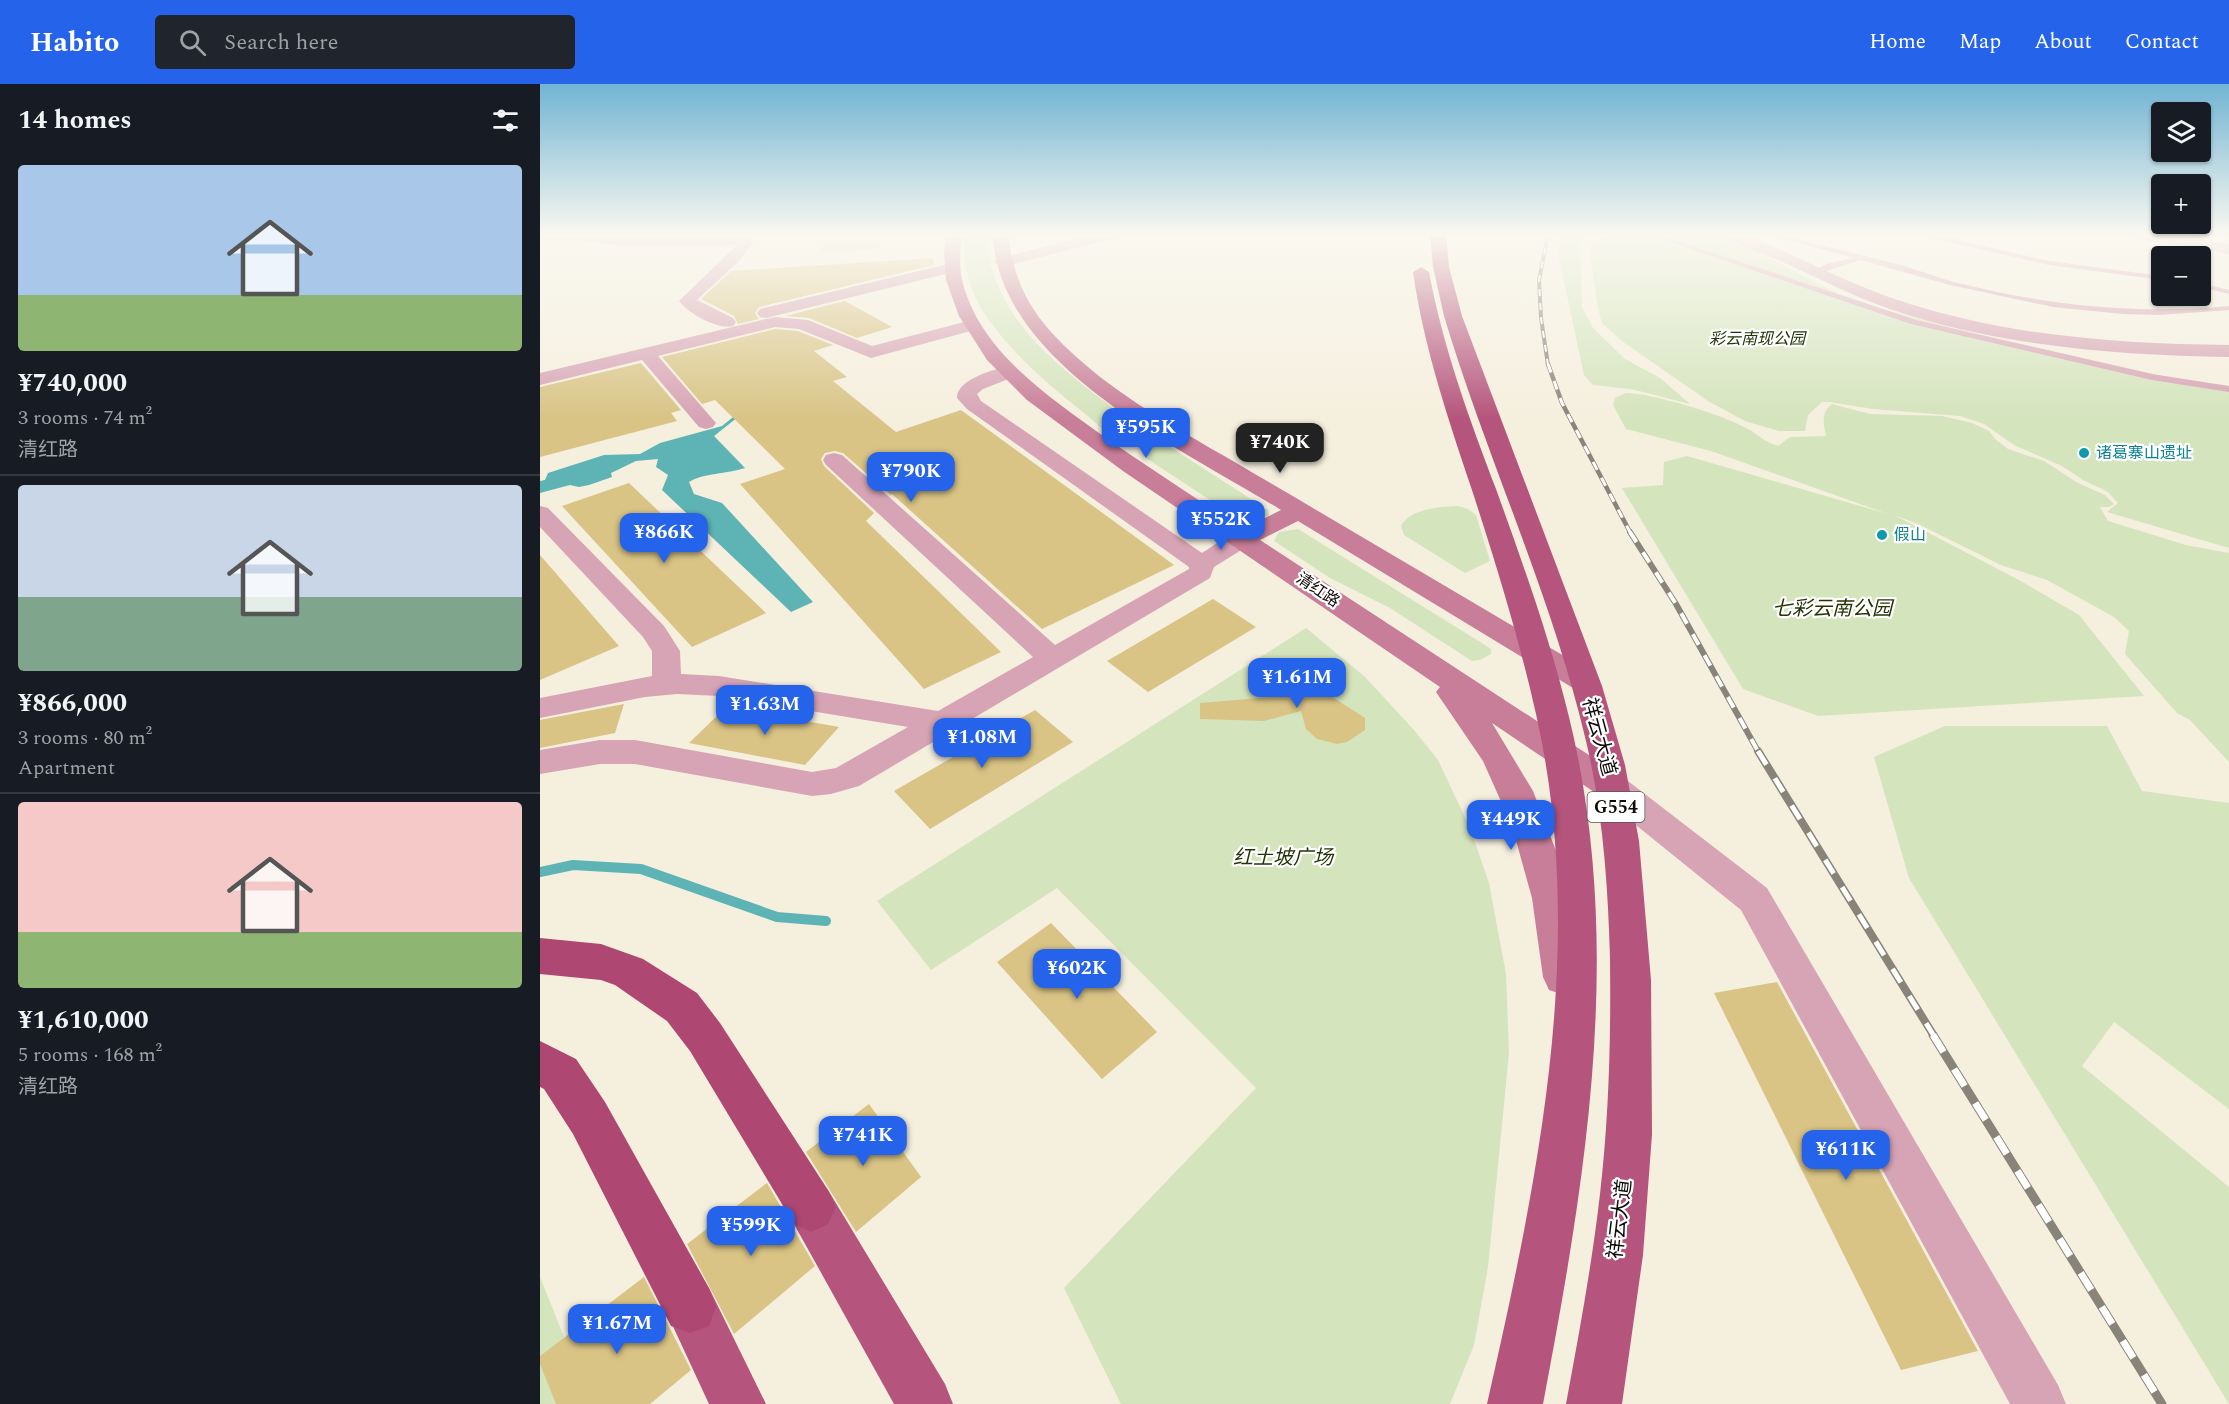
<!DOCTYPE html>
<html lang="en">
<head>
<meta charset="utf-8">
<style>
  body { margin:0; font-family:Spectral,"Noto Sans SC",serif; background:#20242c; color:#f1f3f6; height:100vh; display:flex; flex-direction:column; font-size:22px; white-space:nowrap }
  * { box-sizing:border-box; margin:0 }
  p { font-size:20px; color:#9ea1a6 }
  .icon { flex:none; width:33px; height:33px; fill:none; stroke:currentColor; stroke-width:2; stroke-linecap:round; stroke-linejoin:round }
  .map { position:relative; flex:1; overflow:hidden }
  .sheet { display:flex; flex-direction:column; background:#171b24; width:540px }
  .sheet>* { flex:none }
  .tools { position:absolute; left:1611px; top:18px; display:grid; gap:12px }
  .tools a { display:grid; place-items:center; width:60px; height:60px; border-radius:6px; background:#171b24; box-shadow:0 2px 4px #0004; font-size:30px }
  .price { position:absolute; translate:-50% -51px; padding:0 14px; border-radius:12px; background:#2563eb; color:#fff; font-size:20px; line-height:39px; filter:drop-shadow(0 2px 3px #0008) }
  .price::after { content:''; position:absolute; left:50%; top:36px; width:18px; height:14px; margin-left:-9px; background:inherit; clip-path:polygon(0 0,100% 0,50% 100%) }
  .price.active { background:#222; color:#fff }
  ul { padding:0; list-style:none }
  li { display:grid; align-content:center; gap:12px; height:318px; padding:0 18px }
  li+li { border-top:2px solid #363941 }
  li span { display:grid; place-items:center; height:186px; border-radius:6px; color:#555 }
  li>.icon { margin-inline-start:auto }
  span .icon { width:108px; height:108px; fill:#fffc; stroke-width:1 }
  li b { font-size:26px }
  h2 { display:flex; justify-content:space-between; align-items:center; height:72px; padding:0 18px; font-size:26px }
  header { display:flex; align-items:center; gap:36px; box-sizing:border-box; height:84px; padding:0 30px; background:#2563eb; color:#fff }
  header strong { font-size:28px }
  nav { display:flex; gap:33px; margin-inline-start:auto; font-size:21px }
  .search { width:420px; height:54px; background:#20242c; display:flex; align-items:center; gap:15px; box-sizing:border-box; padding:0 21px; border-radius:6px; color:#9ea1a6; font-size:22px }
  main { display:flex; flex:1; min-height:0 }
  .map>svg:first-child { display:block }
</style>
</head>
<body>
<header>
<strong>Habito</strong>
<div class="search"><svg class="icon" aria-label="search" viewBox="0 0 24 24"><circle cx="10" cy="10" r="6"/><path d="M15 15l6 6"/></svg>Search here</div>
<nav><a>Home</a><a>Map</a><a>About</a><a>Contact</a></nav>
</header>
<main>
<section class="sheet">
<h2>14 homes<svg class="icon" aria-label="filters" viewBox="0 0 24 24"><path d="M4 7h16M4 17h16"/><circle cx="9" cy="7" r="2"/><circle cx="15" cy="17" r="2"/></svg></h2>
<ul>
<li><span style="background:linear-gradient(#a9c7e8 70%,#8fb573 0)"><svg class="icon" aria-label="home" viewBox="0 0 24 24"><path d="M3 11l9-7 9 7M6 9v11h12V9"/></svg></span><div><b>¥740,000</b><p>3 rooms · 74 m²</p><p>清红路</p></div></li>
<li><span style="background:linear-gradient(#c9d6e8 60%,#7fa58c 0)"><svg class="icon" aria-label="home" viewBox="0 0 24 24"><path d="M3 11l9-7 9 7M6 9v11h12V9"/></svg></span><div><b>¥866,000</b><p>3 rooms · 80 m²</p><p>Apartment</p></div></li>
<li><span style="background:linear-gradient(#f6c9c9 70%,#8fb573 0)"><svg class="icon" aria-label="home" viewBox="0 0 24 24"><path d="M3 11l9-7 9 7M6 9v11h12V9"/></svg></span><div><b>¥1,610,000</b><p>5 rooms · 168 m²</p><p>清红路</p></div></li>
</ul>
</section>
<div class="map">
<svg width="1689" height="1320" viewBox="0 0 1689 1320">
  <rect width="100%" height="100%" fill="#f5efde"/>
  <path fill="#d4e4bd" d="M 425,150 L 447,150 C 448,239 534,294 598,342 L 599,345 C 592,351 582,355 573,351 C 564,348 555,338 548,332 C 509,302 472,270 444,229 C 430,208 421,176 425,150 Z
    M 1021,150 L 1047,150 L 1040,158 L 1042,223 L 1053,244 L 1085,275 L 1120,294 L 1150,320 L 1091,305 L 1053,301 L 1044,291 L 1019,174 L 1018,164 Z
    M 1070,150 L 1172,150 L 1223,171 L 1294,208 L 1339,224 L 1430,249 L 1627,293 L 1689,304 L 1689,464 L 1567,428 L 1578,419 L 1568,408 L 1543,396 L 1522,382 L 1474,361 L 1444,340 L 1420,332 L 1333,325 L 1289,318 L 1282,318 L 1268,331 L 1265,347 L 1239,347 L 1205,337 L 1168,317 L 1082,257 L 1062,239 L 1058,224 L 1049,163 L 1056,156 Z
    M 342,156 L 337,165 L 278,169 L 285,159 Z
    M 1086,309 C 1112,309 1183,331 1206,344 C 1218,350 1224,358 1238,362 L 1250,353 L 1286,352 C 1284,341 1280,329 1292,320 L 1330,330 L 1402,332 L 1432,339 L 1449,347 L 1455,355 L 1468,365 L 1504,377 L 1538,399 L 1565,411 L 1574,420 L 1569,423 L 1560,423 L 1568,437 L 1646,461 L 1689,469 L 1689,678 L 1650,636 L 1637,629 L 1585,570 L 1589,547 L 1574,533 L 1507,496 L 1461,481 L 1378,440 L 1354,431 L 1479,496 L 1539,531 L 1604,612 L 1278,632 L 1203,605 L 1082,404 L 1123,401 L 1124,378 L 1147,372 L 1348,430 L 1171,367 L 1086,345 L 1073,321 L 1075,314 Z
    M 614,360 L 627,361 L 728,426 L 729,431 L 717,437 L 702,437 L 603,372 L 601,368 Z
    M 918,422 L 928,425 L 936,431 L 950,477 L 925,489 L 864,451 L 861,442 C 871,424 899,423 918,422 Z
    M 758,445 L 945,561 L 951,565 L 951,570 L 940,576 L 932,577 L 850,524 L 790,494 L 734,457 L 739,448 Z
    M 766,544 L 825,593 L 874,646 L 898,676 L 930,744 L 949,799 L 966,890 L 969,969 L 948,1183 L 934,1261 L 910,1320 L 581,1320 L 524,1204 L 716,1004 L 517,804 L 391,886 L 337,817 Z
    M 1405,642 L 1567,642 L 1602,707 L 1689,719 L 1689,1025 L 1574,938 L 1542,982 L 1689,1103 L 1689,1320 L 1369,794 L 1334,673 Z
    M 0,1193 L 51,1320 L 0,1320 Z"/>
  <path fill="#5eb4b4" d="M 208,321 L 198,333 L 174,352 L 205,384 C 187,390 163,389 149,398 L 154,410 L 182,419 L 273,518 L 251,528 L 122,406 L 128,391 L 116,383 L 118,375 L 96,377 L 71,389 L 72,393 L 49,401 L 39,403 L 30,401 L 0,409 L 0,397 L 5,396 L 8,389 L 64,371 L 100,370 L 120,359 L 182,342 Z"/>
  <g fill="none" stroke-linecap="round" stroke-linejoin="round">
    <path stroke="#5eb4b4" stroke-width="10" d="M 0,788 L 33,781 L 101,785 L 237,833 L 286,837"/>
  </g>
  <path fill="#d9c486" d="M 393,174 L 394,181 L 219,223 L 215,229 L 219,235 L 198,240 L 194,232 L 161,215 L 191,187 Z
    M 305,217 L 352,243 L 317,254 L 269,234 L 245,232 Z
    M 235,245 L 258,247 L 293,261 L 274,267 L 307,293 L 293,297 L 356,348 L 421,326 L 634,481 L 502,545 L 352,410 L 351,411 L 303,369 L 295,367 L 285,369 L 281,375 L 284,382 L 334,429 L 326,437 L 461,568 L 384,605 L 200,400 L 245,385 L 175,316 L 162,320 L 122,273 Z
    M 101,279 L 141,326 L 131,329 L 137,337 L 0,373 L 0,303 Z
    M 89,399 L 226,529 L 152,563 L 22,422 Z
    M 0,471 L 79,562 L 0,596 Z
    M 673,515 L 716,543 L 608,608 L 567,577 Z
    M 780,585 L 803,603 L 791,612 L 825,634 L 825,646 L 807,658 L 797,660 L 777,655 L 766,645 L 761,627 L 724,637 L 660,635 L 660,619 L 730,613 L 741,610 Z
    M 84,620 L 75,649 L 0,664 L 0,636 Z
    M 186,623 L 299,643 L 265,681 L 149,659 Z
    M 495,626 L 533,658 L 390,745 L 354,707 Z
    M 511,839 L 617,948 L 562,995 L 457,878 Z
    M 1237,898 L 1438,1267 L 1361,1286 L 1174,909 Z
    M 329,1020 L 381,1093 L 316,1148 L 266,1068 Z
    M 227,1099 L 275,1182 L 194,1250 L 147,1160 Z
    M 104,1193 L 151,1286 L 110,1320 L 16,1320 L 0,1280 L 0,1272 Z"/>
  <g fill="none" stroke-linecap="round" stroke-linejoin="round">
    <path fill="#d7a4b5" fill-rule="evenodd" d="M 1106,150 L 1117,150 L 1376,236 L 1612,290 L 1689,302 L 1689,308 L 1612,296 L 1371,240 Z
      M 1226,150 L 1238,150 C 1276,161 1315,169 1353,179 C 1374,184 1393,192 1414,198 C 1504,221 1596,231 1689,222 L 1689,226 L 1619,231 L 1583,230 L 1513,223 L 1410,201 L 1321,176 L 1277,190 L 1274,190 L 1274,186 L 1289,179 L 1314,174 Z
      M 1375,150 L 1390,150 L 1509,177 L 1622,192 L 1622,196 L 1509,181 Z
      M 1660,199 L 1689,206 L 1689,210 L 1660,203 Z"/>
    <path fill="#d7a4b5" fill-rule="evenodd" d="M 0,150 L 60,150 L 81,154 L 194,151 L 211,156 L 213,159 L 198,178 L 157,216 L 193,234 L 196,238 L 193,242 C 177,246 148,229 139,217 L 197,161 L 81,162 L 47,157 L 0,157 Z
      M 554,150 L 581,150 L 579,153 L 462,183 L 454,178 L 457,175 Z
      M 1181,150 L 1203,150 L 1215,155 C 1264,175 1311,201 1361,217 C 1466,252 1579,260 1689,261 L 1689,273 C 1575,271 1456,262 1347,224 C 1313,212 1280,195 1247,180 C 1234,174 1188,158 1181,150 Z
      M 1586,150 L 1624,150 L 1689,160 L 1689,170 L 1593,154 Z
      M 412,179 L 418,181 L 420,184 L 418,187 L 226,234 L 220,233 L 217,229 L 220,225 Z
      M 235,233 L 268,236 L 332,262 L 432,236 L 438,237 L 441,241 L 438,245 L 331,274 L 259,245 L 235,243 L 118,272 L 176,339 L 173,343 L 166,345 L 159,343 L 102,276 L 0,301 L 0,289 Z
      M 469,282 L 476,284 L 479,288 L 476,292 L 443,305 L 437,310 L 441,317 L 662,469 C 678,459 693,445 711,450 L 714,455 L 711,460 L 674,483 L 670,494 L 319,702 L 291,710 L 272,712 L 95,680 L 60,680 L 0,690 L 0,666 L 60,656 L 95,656 L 272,688 L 296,684 L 368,643 L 179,612 L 137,610 L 105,613 L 0,634 L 0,614 L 112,592 L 112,567 L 103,553 L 0,443 L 0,422 L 8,424 L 124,542 L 140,567 L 141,590 L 179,592 L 398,627 L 493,573 L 286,381 L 283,376 L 286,371 L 294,369 L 302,371 L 515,561 L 649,485 L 649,483 L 427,325 L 417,314 C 417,295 453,286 469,282 Z
      M 1072,691 L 1084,694 L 1227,804 L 1518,1301 L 1526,1320 L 1470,1320 L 1201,826 L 1060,712 L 1056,703 L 1060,694 Z"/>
    <path fill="#c87e99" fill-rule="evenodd" d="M 406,150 L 422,150 C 420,165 419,181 422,196 C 440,269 510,313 566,354 C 611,385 657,415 703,445 L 741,426 C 644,366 457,280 453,150 L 469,150 C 471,188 486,220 511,248 C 571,313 652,352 727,397 C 836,461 945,526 1055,590 L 1059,597 L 1055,604 L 1044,607 L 1033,604 L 758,437 L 720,456 L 1084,694 L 1089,703 L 1084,712 L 1072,716 L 1060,712 L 952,639 L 993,707 L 1020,777 L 1030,814 L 1045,893 L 1039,906 L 1024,911 L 1009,906 L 1003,893 L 992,814 L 972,742 L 943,677 L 896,608 L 900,603 L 583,387 L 487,316 L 447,276 L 419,232 L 406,196 L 404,169 Z"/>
    <path fill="#b5547c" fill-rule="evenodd" d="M 890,150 L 906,150 L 909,183 L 922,232 L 1062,602 L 1085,681 L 1099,757 L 1111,896 L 1112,1050 L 1103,1171 L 1082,1320 L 1026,1320 C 1039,1250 1052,1180 1060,1110 C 1069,1032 1071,953 1070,874 C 1068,802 1063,728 1046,657 C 1012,512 947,375 904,232 L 893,183 Z
      M 881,183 L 889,188 C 903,263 929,334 956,405 C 983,480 1010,555 1029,633 C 1085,861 1046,1093 1003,1320 L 947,1320 C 998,1095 1048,859 996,630 C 979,554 956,480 932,406 C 908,334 884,264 873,188 Z
      M 271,1098 L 288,1106 L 405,1300 L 413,1320 L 354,1320 L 254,1140 L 246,1123 L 254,1106 Z
      M 150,1197 L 169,1204 L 226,1320 L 169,1320 L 124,1223 L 131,1204 Z"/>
    <path fill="#af4773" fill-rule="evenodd" d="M 0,854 L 61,860 L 103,875 L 157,909 L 180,939 L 288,1106 L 296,1123 L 288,1140 L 271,1148 L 254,1140 L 150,967 L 127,937 L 75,901 L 61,896 L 0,890 Z
      M 0,957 L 36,975 L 65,1018 L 169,1204 L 176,1223 L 169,1242 L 150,1249 L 131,1242 L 33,1050 L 4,1005 L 0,1003 Z"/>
    <defs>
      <path id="rail-far4" d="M 1008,150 L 999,196 L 1001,234 L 1008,281"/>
      <path id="rail-far3" d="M 1008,280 L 1022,319 L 1091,450"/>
      <path id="rail-far2" d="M 1090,448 L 1136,520 L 1219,669"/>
      <path id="rail-far1" d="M 1218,667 L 1394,952"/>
      <path id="rail" d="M 1393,951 L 1622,1320"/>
    </defs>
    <use href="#rail-far4" stroke="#888479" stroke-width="4"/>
    <use href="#rail-far3" stroke="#888479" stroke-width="4.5"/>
    <use href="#rail-far2" stroke="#888479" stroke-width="6"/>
    <use href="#rail-far1" stroke="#888479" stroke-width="8"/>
    <use href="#rail" stroke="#888479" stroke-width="9"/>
    <use href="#rail-far4" stroke="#fff" stroke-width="2" stroke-dasharray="7" stroke-linecap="butt"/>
    <use href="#rail-far3" stroke="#fff" stroke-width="3" stroke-dasharray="9" stroke-linecap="butt"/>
    <use href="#rail-far2" stroke="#fff" stroke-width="4" stroke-dasharray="12" stroke-linecap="butt"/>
    <use href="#rail-far1" stroke="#fff" stroke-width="5" stroke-dasharray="16" stroke-linecap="butt"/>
    <use href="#rail" stroke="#fff" stroke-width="7" stroke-dasharray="20" stroke-linecap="butt"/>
  </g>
  <linearGradient id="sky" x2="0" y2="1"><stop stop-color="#71b4d3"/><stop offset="0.45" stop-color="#faf8f0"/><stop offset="1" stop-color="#faf8f0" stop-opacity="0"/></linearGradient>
  <rect width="1689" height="335" fill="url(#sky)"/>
  <g fill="#0f9aa8" stroke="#fff" stroke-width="2">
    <circle cx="1544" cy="369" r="6"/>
    <circle cx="1342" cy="451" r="6"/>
  </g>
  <g text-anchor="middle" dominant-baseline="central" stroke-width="4.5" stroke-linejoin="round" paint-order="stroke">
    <g font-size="16" font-style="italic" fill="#253307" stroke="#fff">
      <text x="1217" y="255">彩云南现公园</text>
    </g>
    <g font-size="16" fill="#0d838f" stroke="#fff" text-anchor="start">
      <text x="1556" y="369">诸葛寨山遗址</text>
      <text x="1354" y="451">假山</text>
    </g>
    <g font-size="16" fill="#0e0c07" stroke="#fff">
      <text transform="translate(778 506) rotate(34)">清红路</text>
    </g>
    <rect fill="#fff" stroke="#565551" stroke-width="1.5" x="1047.5" y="708" width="57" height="30" rx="4.5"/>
    <g font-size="18" font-weight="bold" fill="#0e0c07">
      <text x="1076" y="723">G554</text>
    </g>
    <g font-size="20" font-style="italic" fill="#253307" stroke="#fff">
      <text x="1292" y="525">七彩云南公园</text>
      <text x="743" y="774">红土坡广场</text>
    </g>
    <g font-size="20" fill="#0e0c07" stroke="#fff">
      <text transform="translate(1059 653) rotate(75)">祥云大道</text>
      <text transform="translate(1080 1135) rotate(-83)">祥云大道</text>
    </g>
  </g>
</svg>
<div class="tools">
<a><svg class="icon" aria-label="layers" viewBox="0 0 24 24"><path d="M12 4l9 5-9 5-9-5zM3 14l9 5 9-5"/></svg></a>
<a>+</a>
<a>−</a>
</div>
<b class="price" style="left:606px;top:375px">¥595K</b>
<b class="price active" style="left:740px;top:390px">¥740K</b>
<b class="price" style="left:371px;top:419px">¥790K</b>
<b class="price" style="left:681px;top:467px">¥552K</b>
<b class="price" style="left:124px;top:480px">¥866K</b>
<b class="price" style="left:757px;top:625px">¥1.61M</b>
<b class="price" style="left:225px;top:652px">¥1.63M</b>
<b class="price" style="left:442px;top:685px">¥1.08M</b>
<b class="price" style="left:971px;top:767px">¥449K</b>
<b class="price" style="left:537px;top:916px">¥602K</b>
<b class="price" style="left:323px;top:1083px">¥741K</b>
<b class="price" style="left:1306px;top:1097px">¥611K</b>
<b class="price" style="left:211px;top:1173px">¥599K</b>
<b class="price" style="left:77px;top:1271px">¥1.67M</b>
</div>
</main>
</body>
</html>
